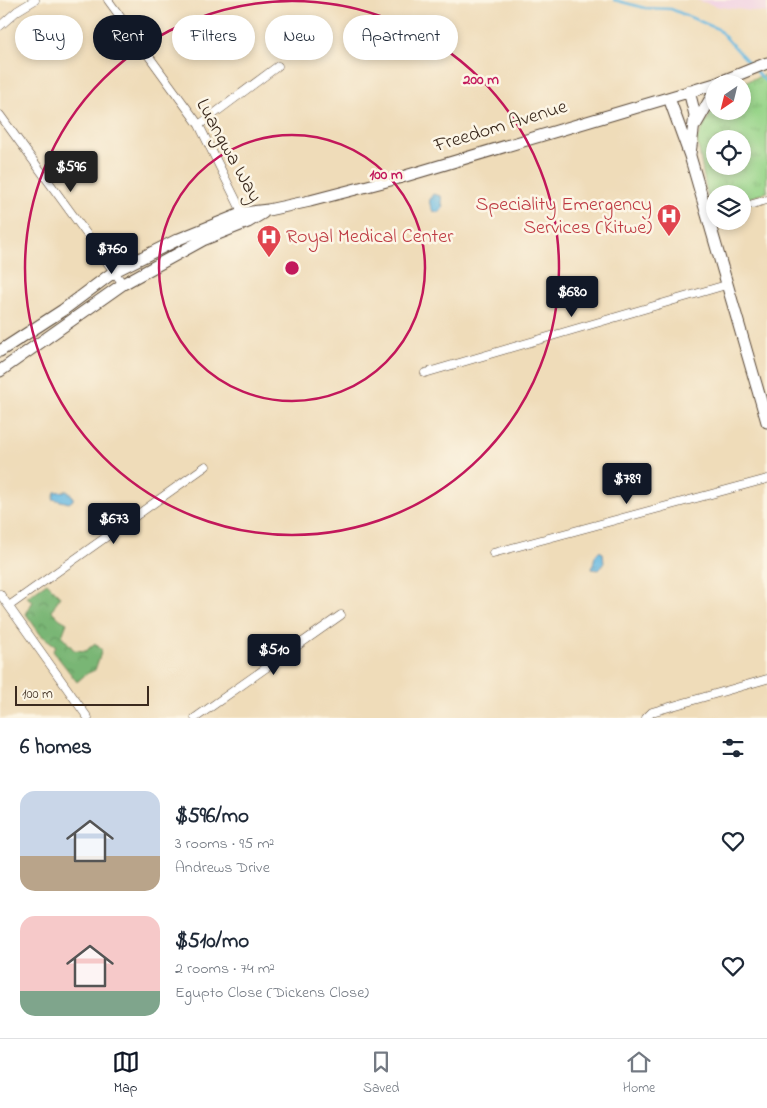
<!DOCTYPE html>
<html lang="en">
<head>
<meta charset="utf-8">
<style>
  body { margin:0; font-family:"Indie Flower",sans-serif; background:#f2f2f3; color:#1f2937; height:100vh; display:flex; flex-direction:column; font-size:19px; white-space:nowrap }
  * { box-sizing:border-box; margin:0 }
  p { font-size:16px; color:#747a83 }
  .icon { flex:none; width:28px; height:28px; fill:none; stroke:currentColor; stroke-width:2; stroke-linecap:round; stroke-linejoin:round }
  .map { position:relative; height:718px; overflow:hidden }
  .details { display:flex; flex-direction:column; background:#fff; flex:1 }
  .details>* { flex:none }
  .guide { position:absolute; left:15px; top:15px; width:500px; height:45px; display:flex; gap:10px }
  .needle { width:32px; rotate:215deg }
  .buttons { position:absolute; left:706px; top:75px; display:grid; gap:10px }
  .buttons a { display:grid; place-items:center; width:45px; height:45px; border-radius:50%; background:#fff; box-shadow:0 2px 8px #0003; font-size:25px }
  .scale { position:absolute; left:15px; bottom:12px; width:134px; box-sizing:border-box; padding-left:5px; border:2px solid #3b2a1e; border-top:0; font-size:14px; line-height:18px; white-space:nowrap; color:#3b2a1e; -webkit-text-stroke:4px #fcf5e5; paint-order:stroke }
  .price { position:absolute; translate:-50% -42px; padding:0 11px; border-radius:5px; background:#111827; color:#fff; font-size:16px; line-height:32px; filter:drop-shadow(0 1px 2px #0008) }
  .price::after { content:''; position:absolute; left:50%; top:30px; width:15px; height:11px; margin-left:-8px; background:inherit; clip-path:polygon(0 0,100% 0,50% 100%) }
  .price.current { background:#222; color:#fff }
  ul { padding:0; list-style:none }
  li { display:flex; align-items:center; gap:15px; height:125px; padding:0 20px }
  li span { display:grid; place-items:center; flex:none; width:140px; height:100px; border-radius:15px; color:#555 }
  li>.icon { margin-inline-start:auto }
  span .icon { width:60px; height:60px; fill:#fffc; stroke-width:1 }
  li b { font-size:21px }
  h2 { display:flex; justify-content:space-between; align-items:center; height:60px; padding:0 20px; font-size:21px }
  .pill { padding:0 18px; border-radius:22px; background:#fff; box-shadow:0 2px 8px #0003; font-size:18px; line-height:45px }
  .pill.current { background:#111827; color:#fff }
  .tabs { display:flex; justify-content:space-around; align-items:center; height:70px; border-top:1px solid #e0e1e3; background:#fff; font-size:14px; color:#747a83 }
  .tabs a { display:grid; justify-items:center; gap:2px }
  .tabs .current { color:#111827 }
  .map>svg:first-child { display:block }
</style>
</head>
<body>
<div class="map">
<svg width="767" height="718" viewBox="0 0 767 718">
  <defs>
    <pattern id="forest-crowns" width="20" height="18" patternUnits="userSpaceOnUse" patternTransform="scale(1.25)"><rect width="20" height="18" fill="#79b675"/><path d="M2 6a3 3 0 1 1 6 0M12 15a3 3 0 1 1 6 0" fill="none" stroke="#64945f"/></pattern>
    <pattern id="park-tufts" width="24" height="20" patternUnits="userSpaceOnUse" patternTransform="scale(1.25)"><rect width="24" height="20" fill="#97d489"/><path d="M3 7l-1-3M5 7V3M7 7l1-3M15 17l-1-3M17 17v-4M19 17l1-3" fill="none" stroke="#83b676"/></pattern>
    <pattern id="water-ripples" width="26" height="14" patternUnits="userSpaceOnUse" patternTransform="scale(1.25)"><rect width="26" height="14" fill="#65b8e1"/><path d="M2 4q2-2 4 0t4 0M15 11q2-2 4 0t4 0" fill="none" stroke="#5496b6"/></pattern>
  </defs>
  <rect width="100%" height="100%" fill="#fcf5e5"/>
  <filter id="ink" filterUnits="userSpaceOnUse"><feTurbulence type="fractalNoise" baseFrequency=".02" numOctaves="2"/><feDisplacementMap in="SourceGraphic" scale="10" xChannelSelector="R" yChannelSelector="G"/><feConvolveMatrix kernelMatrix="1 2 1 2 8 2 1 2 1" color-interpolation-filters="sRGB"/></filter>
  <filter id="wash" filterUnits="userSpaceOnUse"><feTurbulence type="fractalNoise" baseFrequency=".0096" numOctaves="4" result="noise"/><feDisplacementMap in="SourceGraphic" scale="20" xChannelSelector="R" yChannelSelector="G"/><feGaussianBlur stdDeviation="1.12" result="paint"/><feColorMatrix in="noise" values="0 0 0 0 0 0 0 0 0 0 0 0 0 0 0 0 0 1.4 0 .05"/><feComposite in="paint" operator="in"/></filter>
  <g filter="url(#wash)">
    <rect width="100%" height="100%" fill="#efdcb9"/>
    <path fill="#f1d0e3" d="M 696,0 L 767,0 L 767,13 L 720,7 Z"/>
    <path fill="url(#forest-crowns)" stroke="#5a704a" d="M 47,583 L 60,596 L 52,611 L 60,619 L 67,623 L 62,636 L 74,650 L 86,651 L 95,643 L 102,650 L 95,670 L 86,674 L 77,682 L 53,651 L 56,646 L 41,635 L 26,614 L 33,601 L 27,597 Z"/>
    <path fill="url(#park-tufts)" stroke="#697f54" fill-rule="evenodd" d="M 767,74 L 767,192 L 743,200 L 742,194 L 715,194 L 715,208 L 710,210 L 697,139 L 715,105 L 715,111 L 742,111 L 742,84 L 739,84 ZM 715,139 L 742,139 L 742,166 L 715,166 Z"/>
    <path fill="url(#water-ripples)" stroke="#507180" d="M 433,194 L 441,196 L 443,208 L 439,213 L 433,211 C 429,204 428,200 433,194 Z
      M 67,491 L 73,496 L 73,500 L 69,503 L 53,499 L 55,492 Z
      M 599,551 L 603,553 L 604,564 L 599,570 L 592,569 L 595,556 Z"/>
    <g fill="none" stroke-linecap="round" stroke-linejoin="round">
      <path stroke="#65b8e1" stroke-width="2.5" d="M 614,0 L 645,8 L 671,9 L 718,29 L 751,65
        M 756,71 L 767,83"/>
    </g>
  </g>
  <g filter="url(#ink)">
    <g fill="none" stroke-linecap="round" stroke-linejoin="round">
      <defs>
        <path id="street" d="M 108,0 L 199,125 L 244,216
          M 0,26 L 17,11 L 35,0
          M 0,115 L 123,284
          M 199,125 L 278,66
          M 742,207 L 767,200
          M 425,373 L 726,285
          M 493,553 L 767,479
          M 0,594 L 88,718
          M 9,606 L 206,466
          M 195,718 L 341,615
          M 646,718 L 652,712 L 767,679"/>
        <path id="secondary" d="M 715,84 L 767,63
          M 689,91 L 695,115 L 690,154
          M 669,98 L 690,156 L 767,422
          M 696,124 L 715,91
          M 0,351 L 63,310 L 115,271 L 179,239 L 243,213 L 268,210 L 310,201 L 402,177 L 715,84
          M 0,371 L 123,284 L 203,240 L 248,222 L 263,213"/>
      </defs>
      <use href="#street" stroke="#564535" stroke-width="9"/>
      <use href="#secondary" stroke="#564535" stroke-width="13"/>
      <use href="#street" stroke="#fff" stroke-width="8"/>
      <use href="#secondary" stroke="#fff" stroke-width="11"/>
    </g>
  </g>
  <g fill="none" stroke="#c2185b" stroke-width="2.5">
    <circle cx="292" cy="268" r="133"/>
    <circle cx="292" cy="268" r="267"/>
  </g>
  <defs>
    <symbol id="hospital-pin" viewBox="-11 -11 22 30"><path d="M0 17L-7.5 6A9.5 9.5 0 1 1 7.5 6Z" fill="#e0444e" stroke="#fcf5e5"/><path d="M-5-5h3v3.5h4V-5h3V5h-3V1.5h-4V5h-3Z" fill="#fff"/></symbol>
  </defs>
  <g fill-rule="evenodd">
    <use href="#hospital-pin" x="655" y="202" width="28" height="38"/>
    <use href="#hospital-pin" x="255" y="223" width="28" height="38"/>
  </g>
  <g text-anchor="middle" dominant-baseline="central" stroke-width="5" stroke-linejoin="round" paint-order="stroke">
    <g font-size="20" fill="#3b2a1e" stroke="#fcf5e5">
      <text transform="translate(501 127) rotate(-17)">Freedom Avenue</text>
      <text transform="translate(228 151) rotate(61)">Luangwa Way</text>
    </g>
    <g font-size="20" fill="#be3a42" stroke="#fcf5e5" text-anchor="end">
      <text x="652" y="205">Speciality Emergency<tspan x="652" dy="23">Services (Kitwe)</tspan></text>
      <text x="286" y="237" text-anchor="start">Royal Medical Center</text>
    </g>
  </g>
  <circle cx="292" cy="268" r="8" fill="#c2185b" stroke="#fcf5e5" stroke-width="2.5"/>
  <g font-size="15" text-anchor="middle" font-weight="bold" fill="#c2185b" stroke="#fcf5e5" stroke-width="5" stroke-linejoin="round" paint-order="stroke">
    <text x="481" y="84">200 m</text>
    <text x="386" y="179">100 m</text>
  </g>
</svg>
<div class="buttons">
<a><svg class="needle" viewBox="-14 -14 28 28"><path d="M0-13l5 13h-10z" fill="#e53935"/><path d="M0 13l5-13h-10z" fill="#747a83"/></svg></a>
<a><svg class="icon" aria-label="locate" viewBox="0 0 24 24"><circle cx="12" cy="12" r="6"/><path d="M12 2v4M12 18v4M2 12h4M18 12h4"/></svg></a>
<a><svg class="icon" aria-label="layers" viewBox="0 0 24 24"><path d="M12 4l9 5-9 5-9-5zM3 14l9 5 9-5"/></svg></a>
</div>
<div class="scale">100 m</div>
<b class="price current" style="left:71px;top:193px">$596</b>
<b class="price" style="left:112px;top:275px">$760</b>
<b class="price" style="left:572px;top:318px">$680</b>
<b class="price" style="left:627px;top:505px">$789</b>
<b class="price" style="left:114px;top:545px">$673</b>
<b class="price" style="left:274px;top:676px">$510</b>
<div class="guide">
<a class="pill">Buy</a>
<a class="pill current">Rent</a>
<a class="pill">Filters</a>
<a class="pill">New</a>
<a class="pill">Apartment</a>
</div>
</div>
<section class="details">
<h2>6 homes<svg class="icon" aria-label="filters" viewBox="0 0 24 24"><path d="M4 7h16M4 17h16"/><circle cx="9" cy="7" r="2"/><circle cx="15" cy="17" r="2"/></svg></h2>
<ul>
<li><span style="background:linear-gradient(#c9d6e8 65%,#b9a48a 0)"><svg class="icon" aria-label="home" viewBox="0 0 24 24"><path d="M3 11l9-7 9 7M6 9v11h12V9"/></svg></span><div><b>$596/mo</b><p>3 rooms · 95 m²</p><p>Andrews Drive</p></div><svg class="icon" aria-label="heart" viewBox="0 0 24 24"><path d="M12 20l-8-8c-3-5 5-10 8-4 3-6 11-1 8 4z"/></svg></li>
<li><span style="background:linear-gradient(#f6c9c9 75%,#7fa58c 0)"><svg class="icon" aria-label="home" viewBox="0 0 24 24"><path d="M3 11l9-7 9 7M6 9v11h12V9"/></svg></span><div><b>$510/mo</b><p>2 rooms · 74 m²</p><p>Egupto Close (Dickens Close)</p></div><svg class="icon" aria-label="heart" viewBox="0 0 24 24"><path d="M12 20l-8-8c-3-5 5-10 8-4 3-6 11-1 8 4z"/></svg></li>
</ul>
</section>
<nav class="tabs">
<a class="current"><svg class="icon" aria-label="map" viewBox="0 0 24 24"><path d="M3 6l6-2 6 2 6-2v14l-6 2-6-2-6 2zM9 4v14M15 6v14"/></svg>Map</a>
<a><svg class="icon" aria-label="saved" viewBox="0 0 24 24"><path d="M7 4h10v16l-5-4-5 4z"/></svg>Saved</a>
<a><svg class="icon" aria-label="home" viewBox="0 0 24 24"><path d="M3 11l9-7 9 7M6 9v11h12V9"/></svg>Home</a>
</nav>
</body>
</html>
